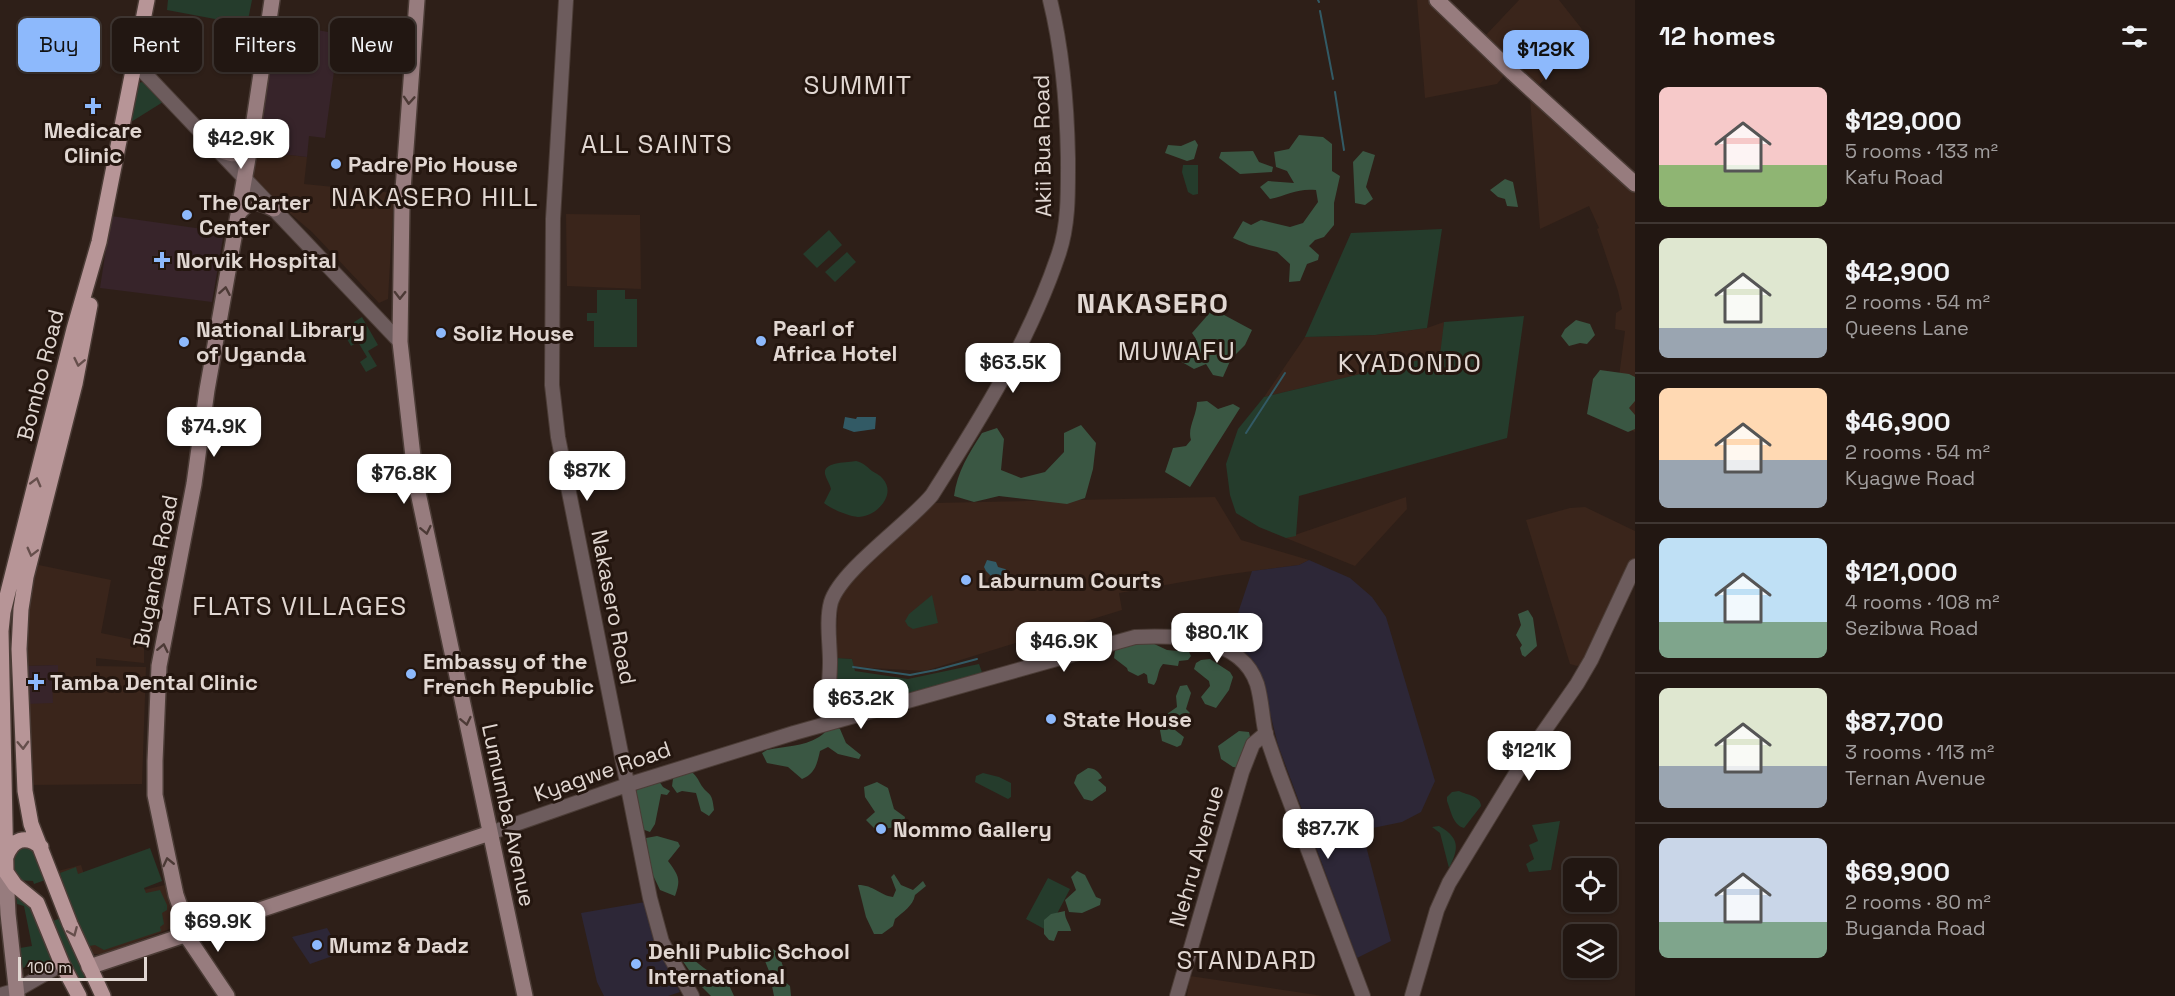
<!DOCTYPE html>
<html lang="en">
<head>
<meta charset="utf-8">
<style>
  body { margin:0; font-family:"Space Grotesk",sans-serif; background:#2a201b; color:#f1f3f6; height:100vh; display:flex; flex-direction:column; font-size:22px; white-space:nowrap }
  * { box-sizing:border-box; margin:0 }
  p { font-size:20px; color:#a29f9f }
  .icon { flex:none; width:33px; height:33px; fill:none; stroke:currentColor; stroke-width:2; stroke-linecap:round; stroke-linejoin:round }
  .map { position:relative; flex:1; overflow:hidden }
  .panel { display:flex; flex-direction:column; background:#221712; width:540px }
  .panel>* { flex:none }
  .banner { position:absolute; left:18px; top:18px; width:570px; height:54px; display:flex; gap:12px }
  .buttons { position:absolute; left:1563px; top:858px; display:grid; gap:12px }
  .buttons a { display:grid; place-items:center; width:54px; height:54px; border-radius:9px; background:#221712; box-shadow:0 2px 4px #0004,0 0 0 2px #3f3632; font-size:30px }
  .scale { position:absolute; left:18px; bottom:15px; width:129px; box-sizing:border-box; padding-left:6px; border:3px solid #e1d7d2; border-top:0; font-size:16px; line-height:21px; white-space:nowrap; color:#e1d7d2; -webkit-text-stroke:4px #24160f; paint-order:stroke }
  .price { position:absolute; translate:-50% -51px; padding:0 14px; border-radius:12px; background:#fff; color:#222; font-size:20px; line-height:39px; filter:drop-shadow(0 2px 3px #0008) }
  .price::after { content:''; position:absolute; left:50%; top:36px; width:18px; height:14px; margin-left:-9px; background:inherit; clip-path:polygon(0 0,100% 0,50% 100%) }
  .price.current { background:#8db9fc; color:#111 }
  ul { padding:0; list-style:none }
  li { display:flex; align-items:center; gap:18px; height:150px; padding:0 24px }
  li+li { border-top:2px solid #3f3632 }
  li span { display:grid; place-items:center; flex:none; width:168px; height:120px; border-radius:9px; color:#555 }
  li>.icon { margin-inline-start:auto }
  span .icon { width:72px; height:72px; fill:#fffc; stroke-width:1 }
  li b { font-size:26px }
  h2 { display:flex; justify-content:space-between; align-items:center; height:72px; padding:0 24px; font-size:26px }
  .pill { padding:0 21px; border-radius:9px; background:#221712; box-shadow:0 2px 4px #0004,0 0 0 2px #3f3632; font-size:21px; line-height:54px }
  .pill.current { background:#8db9fc; color:#111 }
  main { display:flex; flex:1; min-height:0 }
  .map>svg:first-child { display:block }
</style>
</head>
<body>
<main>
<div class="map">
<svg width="1635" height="996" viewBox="0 0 1635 996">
  <rect width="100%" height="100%" fill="#2e1f18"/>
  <path fill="#3a251b" d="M 1417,0 L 1428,0 L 1507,72 L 1497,84 L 1425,98 Z
    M 1519,0 L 1559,0 L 1585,33 L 1539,85 L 1485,36 Z
    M 1530,98 L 1635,187 L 1635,432 L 1613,422 L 1625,331 L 1615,329 L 1616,313 L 1622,309 L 1618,291 L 1597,229 L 1599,228 L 1589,206 L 1540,229 Z
    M 255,151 L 307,157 L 304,184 L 394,193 L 388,299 L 379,303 L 312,232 L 260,188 L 254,179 L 253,171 Z
    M 566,214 L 640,215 L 641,289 L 567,286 Z
    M 1444,322 L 1441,355 L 1264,397 L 1305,337 L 1376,335 L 1427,328 Z
    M 1215,497 L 1241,540 L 1309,560 L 1299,565 L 1223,575 L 1119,593 L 1122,610 L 925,671 L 853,667 L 852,659 L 836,658 L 838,600 L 844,589 L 934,503 Z
    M 1406,497 L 1407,509 L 1355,566 L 1286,538 Z
    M 1585,507 L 1635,531 L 1635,558 L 1602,628 L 1580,665 L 1577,666 L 1570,664 L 1526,520 L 1570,508 Z
    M 34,564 L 111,580 L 101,633 L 144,642 L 144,663 L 96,658 L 96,666 L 146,667 L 142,784 L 28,785 L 26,704 L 52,678 L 58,677 L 57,665 L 25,666 L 22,621 Z
    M 81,865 L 93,902 L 169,884 L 177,914 L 175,927 L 103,954 L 94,954 L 84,949 L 54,872 Z
    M 1190,976 L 1323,996 L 1187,996 Z"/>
  <path fill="#2d2737" d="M 1309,560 L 1350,578 L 1372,597 L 1386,617 L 1435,781 L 1421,812 L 1402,822 L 1368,829 L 1366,846 L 1391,941 L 1357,958 L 1278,745 L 1270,713 L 1256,679 L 1227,646 L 1252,571 L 1299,565 Z
    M 645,902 L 665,961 L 680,992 L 668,996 L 604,996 L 597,982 L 581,913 Z
    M 327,928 L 341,953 L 310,964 L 292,937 Z"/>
  <path fill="#37242a" d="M 274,22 L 339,34 L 325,138 L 309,136 L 307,157 L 255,151 Z
    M 111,216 L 224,232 L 212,302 L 100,288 Z
    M 58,665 L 58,678 L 52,678 L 53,703 L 26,704 L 25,666 Z"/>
  <path fill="#253c2c" d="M 168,0 L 252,0 L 247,25 L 167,10 Z
    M 142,82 L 157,93 L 163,102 L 131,122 L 139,83 Z
    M 1183,165 L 1198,165 L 1198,194 L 1193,195 L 1188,192 L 1182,172 Z
    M 1442,229 L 1427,328 L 1375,335 L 1305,337 L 1351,233 Z
    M 829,230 L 842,245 L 817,268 L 803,254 Z
    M 847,252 L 856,262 L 835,282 L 825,272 Z
    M 597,290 L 625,290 L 625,299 L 637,299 L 637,347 L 594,347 L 594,321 L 587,321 L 587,313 L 597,313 Z
    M 1524,316 L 1507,438 L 1299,496 L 1296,536 L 1286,538 L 1259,527 L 1236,513 L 1230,495 L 1226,464 L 1238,429 L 1264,397 L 1440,355 L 1444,322 Z
    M 362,317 L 378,345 L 368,351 L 377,366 L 366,372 L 360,362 L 367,357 L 358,342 L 351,346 L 343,332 L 355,325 L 354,322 Z
    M 856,461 C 864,463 866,466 872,471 C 875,473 880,475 883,479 C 897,495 876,517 858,517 C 848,516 831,509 824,503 L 831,489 C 830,484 826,479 825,474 C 823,461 848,463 856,461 Z
    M 932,595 L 938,623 L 913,629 L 908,626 L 905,621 L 909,614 Z
    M 836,658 L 852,659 L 855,671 L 908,679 L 979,664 L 983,675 L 857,709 C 853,707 846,707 843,704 C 832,694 836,671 836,658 Z
    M 983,773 L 999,777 L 1011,783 L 1011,797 L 1008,799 L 975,782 L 976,776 Z
    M 1459,791 C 1467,795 1481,796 1481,806 L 1464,828 C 1453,825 1451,811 1447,801 L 1447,797 L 1452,792 Z
    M 1560,821 L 1551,870 L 1529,872 L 1526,864 L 1534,859 L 1529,845 L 1538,841 L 1532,825 Z
    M 1439,826 C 1460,838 1459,848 1449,868 L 1440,833 L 1432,827 Z
    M 23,844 L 35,849 L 48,879 L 34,884 L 33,881 L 13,880 L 13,853 Z
    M 150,848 L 162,881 L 144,888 L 146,893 L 160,890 L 167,905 L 167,910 L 162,913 L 164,924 L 160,927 L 161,931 L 104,950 L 95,945 L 89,946 L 85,943 L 61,887 L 64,886 L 60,873 L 76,867 L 78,874 Z
    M 1048,878 L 1070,889 L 1048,931 L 1026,919 Z
    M 16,895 L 37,909 L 53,961 L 22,968 L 20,948 L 32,946 L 24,906 L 17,904 Z
    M 61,918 L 86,975 L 82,980 L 76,978 L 50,922 Z"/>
  <path fill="#3a5743" d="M 1299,135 L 1323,137 L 1332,144 L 1332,171 L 1340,176 L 1334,203 L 1334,225 L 1324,237 L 1315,240 L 1309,246 L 1319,255 L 1318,260 L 1307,264 L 1300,281 L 1289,282 L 1290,264 L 1277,252 L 1249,245 L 1233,238 L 1243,221 L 1251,225 L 1261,220 L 1290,227 L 1303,223 L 1318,202 L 1316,190 C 1298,188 1288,195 1270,199 L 1260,187 L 1268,181 L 1294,183 L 1287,171 L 1276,167 L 1274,152 L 1289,149 Z
    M 1195,140 L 1198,145 L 1194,159 L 1187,161 L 1165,153 L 1168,145 L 1181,146 Z
    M 1253,151 L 1259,162 L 1273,167 L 1272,172 L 1240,174 L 1219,158 L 1221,152 Z
    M 1363,151 L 1375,155 L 1366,187 L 1373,199 L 1365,205 L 1355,203 L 1353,162 Z
    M 1505,179 L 1513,182 L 1518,207 L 1507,206 L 1505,199 L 1498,197 L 1490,190 Z
    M 1213,309 L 1252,330 L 1245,345 L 1231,359 L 1223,377 L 1213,375 L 1206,364 L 1194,369 L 1175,358 L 1176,354 L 1193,349 L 1196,339 L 1192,333 Z
    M 1576,320 L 1590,324 L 1595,335 L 1587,344 L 1580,343 L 1569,346 L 1561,336 L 1565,329 Z
    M 1600,370 L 1629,374 L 1635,377 L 1635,401 L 1629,408 L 1635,415 L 1635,429 L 1628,432 L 1587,414 L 1593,379 Z
    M 1207,401 L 1218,409 L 1233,404 L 1240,408 L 1190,487 L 1165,472 L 1173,448 L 1186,446 L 1191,440 C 1187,428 1197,415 1197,402 Z
    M 1081,425 L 1096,443 L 1093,469 L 1085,498 L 1067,504 L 999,496 L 974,502 L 954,496 C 957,472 969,453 982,433 L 997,428 L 1004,439 L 1001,470 L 1021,478 L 1045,472 L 1064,452 L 1064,433 Z
    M 1528,610 L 1533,618 L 1537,646 L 1525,657 L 1522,655 L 1520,648 L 1522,645 L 1516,635 L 1521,625 L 1518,614 Z
    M 1134,642 L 1150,642 L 1167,650 L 1189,652 L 1191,656 L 1188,660 L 1179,661 L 1178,666 L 1163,664 C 1157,670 1159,679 1154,685 L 1148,683 L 1147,675 L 1144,673 L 1138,676 L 1128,671 L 1127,668 L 1114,658 L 1115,650 Z
    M 1210,659 L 1230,672 L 1233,677 L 1229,690 L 1216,708 L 1205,704 L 1201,697 L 1210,686 L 1209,681 L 1194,669 L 1196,663 L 1201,660 Z
    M 1187,685 L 1191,693 L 1186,709 L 1190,713 L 1181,719 L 1175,730 L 1184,737 L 1181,745 L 1177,747 L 1162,741 L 1159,725 L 1167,714 L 1177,707 L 1176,696 L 1180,686 Z
    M 834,726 L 840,729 L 846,743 L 861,755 L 859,759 L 838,754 L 828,747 L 820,751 C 817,764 815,774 802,779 L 788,767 L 767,763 L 762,753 L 767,750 C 784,746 803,747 819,737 C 824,734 827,729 834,726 Z
    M 1239,731 L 1249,732 L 1251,741 L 1241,768 L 1233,767 L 1221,759 L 1218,746 Z
    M 1088,768 C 1094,768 1100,772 1102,778 L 1098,780 L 1106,787 L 1106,791 L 1092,801 L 1084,799 L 1074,783 L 1077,775 Z
    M 682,771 L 691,771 C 696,776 697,777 700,783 C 708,797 712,789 714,810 L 709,816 L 701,811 L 696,793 L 682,791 L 677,793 L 672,786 L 673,779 Z
    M 659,781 L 663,787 L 670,791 L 667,795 L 661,794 L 655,824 L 650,832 L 642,829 L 634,794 L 638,788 Z
    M 877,782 L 888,788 L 894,809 L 905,817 L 903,826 L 876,830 L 866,820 L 875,812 L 865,797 L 864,787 Z
    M 657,836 L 678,842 L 680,846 L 668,861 C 679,876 681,879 675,896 L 660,890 L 651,871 L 646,838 Z
    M 1077,871 L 1085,875 L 1096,897 L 1101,899 L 1100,905 L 1082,913 L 1069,912 L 1065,900 L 1076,890 L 1071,877 Z
    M 894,874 L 901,885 L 913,890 L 923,881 L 926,886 L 915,895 C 913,906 903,912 895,919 L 893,926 L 882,934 L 874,934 L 866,917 L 858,885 C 874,885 879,895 893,897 L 896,890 L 891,877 Z
    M 1065,911 C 1064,918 1070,924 1071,931 L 1058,931 L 1054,941 L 1049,940 L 1044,934 L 1044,920 L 1051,914 Z
    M 768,946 L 779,953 L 783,967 L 784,981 L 790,986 L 791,996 L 774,996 L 769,971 L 763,956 Z
    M 685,953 L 704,968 L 729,985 L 734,996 L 711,996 L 698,983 L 682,960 Z"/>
  <path fill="#325a65" d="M 845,417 L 856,419 L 857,417 L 876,417 L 875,429 L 854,432 L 843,428 Z
    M 987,560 L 996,562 L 998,567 L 1005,569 L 1010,573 L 1012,585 L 1007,589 L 995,586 L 993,578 L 986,571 L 984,567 Z"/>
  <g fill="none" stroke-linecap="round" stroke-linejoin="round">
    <path stroke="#325a65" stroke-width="2" d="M 1318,0 L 1319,2
      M 1320,11 L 1333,79
      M 1335,92 L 1344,150
      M 1246,433 L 1285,373
      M 853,667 L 910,675 L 936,670 L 977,659"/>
    <defs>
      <path id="tertiary" d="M 566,0 L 553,219 L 552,385 L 558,437 L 650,898 L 662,942 L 692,996
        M 135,63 L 400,342
        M 833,721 C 826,704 830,680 830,662 C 830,643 826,620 831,602 C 841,570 908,524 932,495 C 981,418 1030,340 1059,253 C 1069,223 1068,190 1068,158 C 1067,105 1063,52 1050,0
        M 490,833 L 627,785 L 794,733 L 1135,637 C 1176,635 1241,636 1257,684 C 1262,701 1262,718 1266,735 C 1270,747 1274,758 1278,770 L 1363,996
        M 0,995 L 17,990 L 62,964
        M 1177,996 L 1242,772 L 1253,744 L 1266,733
        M 1412,996 L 1437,910 L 1449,883 L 1526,757 L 1577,684 L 1591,660 L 1635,566"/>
      <path id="secondary" d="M 417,0 L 402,203 L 400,342 L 416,483 L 525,996
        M 1437,0 L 1513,73 L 1635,184
        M 217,149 C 233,155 239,158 250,143
        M 238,214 C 250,199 257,201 274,209
        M 6,872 L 8,914 L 17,996
        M 89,967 L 490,833
        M 227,996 L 186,935 L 184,918 L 176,895 L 155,795 L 155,761 L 159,666 L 194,484 L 207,390 L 250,147 L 272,0"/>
      <path id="primary" d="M 90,305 L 75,384 L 26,577 L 21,609 L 19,649 L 25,791 L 31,824 L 70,924 L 103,996
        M 6,857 C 12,839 26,834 41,847
        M 79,996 L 62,964 L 37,903 L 15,885 L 6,872 L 1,631 L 3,612 L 74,329 L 99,242 L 147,0"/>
    </defs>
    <use href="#tertiary" stroke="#4b3c36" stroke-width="16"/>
    <use href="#secondary" stroke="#4b3c36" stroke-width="18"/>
    <use href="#primary" stroke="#4b3c36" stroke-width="18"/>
    <use href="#tertiary" stroke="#6d5c5d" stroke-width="14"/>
    <use href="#secondary" stroke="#977c7e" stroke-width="15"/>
    <use href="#primary" stroke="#b79597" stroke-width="15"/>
  </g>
  <defs><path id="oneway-chevron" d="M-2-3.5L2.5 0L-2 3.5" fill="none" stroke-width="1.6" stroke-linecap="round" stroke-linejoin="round" transform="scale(1.5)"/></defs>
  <g stroke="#4c3a36">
    <use href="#oneway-chevron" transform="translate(409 100) rotate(94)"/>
    <use href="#oneway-chevron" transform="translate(225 291) rotate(-80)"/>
    <use href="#oneway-chevron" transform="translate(400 295) rotate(91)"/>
    <use href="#oneway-chevron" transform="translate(426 530) rotate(78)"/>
    <use href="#oneway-chevron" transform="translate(163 648) rotate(-78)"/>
    <use href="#oneway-chevron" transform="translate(466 721) rotate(78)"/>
    <use href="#oneway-chevron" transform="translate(168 862) rotate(-103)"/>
  </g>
  <g stroke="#664f4c">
    <use href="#oneway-chevron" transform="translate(79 362) rotate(102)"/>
    <use href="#oneway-chevron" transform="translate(36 482) rotate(-75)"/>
    <use href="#oneway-chevron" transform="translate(32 552) rotate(104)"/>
    <use href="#oneway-chevron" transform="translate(23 745) rotate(88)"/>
    <use href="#oneway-chevron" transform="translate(73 932) rotate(67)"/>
  </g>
  <g fill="#8db9fc" stroke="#24160f" stroke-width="2">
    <path d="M90 97h6v6h6v6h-6v6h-6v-6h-6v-6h6z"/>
    <circle cx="336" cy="164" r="6"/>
    <circle cx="187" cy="215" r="6"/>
    <path d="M159 251h6v6h6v6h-6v6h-6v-6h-6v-6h6z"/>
    <circle cx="441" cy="333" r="6"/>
    <circle cx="761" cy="341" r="6"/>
    <circle cx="184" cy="342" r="6"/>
    <circle cx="966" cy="580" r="6"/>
    <circle cx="411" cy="674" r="6"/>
    <path d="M33 673h6v6h6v6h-6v6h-6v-6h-6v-6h6z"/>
    <circle cx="1051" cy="719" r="6"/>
    <circle cx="881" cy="829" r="6"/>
    <circle cx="317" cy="945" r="6"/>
    <circle cx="636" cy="964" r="6"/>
  </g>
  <g text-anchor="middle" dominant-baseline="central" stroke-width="6" stroke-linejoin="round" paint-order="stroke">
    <g font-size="22" font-weight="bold" fill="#e1d7d2" stroke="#24160f" text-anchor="start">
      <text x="93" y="130" text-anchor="middle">Medicare<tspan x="93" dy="25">Clinic</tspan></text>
      <text x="348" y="164">Padre Pio House</text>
      <text x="199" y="202">The Carter<tspan x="199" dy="25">Center</tspan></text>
      <text x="176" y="260">Norvik Hospital</text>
      <text x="773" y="328">Pearl of<tspan x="773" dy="25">Africa Hotel</tspan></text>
      <text x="196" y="329">National Library<tspan x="196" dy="25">of Uganda</tspan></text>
      <text x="453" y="333">Soliz House</text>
      <text x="978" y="580">Laburnum Courts</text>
      <text x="423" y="661">Embassy of the<tspan x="423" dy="25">French Republic</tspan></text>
      <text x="50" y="682">Tamba Dental Clinic</text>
      <text x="1063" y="719">State House</text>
      <text x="893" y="829">Nommo Gallery</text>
      <text x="329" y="945">Mumz &amp; Dadz</text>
      <text x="648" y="951">Dehli Public School<tspan x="648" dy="25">International</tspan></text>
    </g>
    <g font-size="22" fill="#e1d7d2" stroke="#24160f">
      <text transform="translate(1042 146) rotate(-91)">Akii Bua Road</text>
      <text transform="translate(40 375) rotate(-76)">Bombo Road</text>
      <text transform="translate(155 571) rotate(-79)">Buganda Road</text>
      <text transform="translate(614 607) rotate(79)">Nakasero Road</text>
      <text transform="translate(602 771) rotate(-19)">Kyagwe Road</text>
      <text transform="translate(509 815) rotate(78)">Lumumba Avenue</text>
      <text transform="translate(1196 856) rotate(-74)">Nehru Avenue</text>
    </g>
    <g font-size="26" letter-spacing="1.5" fill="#e1d7d2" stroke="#24160f">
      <text x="858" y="85">SUMMIT</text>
      <text x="657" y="144">ALL SAINTS</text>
      <text x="435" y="197">NAKASERO HILL</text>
      <text x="1177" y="351">MUWAFU</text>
      <text x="1410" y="363">KYADONDO</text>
      <text x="300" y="606">FLATS VILLAGES</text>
      <text x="1247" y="960">STANDARD</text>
    </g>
    <g font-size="28" font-weight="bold" letter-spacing="1.5" fill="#e1d7d2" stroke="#24160f">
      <text x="1153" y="303">NAKASERO</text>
    </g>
  </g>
</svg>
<div class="buttons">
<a><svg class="icon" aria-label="locate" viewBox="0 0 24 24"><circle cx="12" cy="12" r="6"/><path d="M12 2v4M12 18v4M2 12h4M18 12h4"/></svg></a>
<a><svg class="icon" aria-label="layers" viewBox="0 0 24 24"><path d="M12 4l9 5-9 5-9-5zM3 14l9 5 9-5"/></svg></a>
</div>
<div class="scale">100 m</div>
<b class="price current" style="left:1546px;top:81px">$129K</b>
<b class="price" style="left:241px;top:170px">$42.9K</b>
<b class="price" style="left:1013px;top:394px">$63.5K</b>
<b class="price" style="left:214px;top:458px">$74.9K</b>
<b class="price" style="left:587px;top:502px">$87K</b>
<b class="price" style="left:404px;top:505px">$76.8K</b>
<b class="price" style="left:1217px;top:664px">$80.1K</b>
<b class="price" style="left:1064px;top:673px">$46.9K</b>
<b class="price" style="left:861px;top:730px">$63.2K</b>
<b class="price" style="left:1529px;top:782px">$121K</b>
<b class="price" style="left:1328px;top:860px">$87.7K</b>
<b class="price" style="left:218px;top:953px">$69.9K</b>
<div class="banner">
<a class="pill current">Buy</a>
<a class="pill">Rent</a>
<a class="pill">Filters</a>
<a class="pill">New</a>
</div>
</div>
<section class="panel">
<h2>12 homes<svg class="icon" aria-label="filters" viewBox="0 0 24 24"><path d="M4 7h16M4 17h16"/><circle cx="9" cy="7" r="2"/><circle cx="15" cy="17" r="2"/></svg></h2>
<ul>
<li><span style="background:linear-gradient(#f6c9c9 65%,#8fb573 0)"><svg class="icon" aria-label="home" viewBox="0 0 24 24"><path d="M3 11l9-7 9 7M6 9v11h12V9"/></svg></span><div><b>$129,000</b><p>5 rooms · 133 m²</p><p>Kafu Road</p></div></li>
<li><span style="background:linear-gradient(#dfe7d0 75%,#9aa5b1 0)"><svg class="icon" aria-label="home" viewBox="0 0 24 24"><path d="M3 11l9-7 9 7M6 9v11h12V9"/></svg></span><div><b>$42,900</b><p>2 rooms · 54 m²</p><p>Queens Lane</p></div></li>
<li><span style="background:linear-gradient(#ffd9b3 60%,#9aa5b1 0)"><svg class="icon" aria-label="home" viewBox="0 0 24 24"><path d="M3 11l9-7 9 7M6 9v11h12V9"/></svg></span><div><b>$46,900</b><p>2 rooms · 54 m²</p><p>Kyagwe Road</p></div></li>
<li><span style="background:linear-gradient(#bfe0f5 70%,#7fa58c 0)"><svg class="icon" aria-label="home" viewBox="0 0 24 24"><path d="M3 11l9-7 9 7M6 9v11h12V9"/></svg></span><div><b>$121,000</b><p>4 rooms · 108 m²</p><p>Sezibwa Road</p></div></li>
<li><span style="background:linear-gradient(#dfe7d0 65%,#9aa5b1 0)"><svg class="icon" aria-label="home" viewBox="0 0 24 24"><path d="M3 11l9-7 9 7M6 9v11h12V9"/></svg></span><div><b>$87,700</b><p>3 rooms · 113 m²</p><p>Ternan Avenue</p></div></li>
<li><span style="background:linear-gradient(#c9d6e8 70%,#7fa58c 0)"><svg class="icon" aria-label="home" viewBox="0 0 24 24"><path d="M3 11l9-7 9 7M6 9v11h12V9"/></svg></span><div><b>$69,900</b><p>2 rooms · 80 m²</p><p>Buganda Road</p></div></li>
</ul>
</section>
</main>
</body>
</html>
